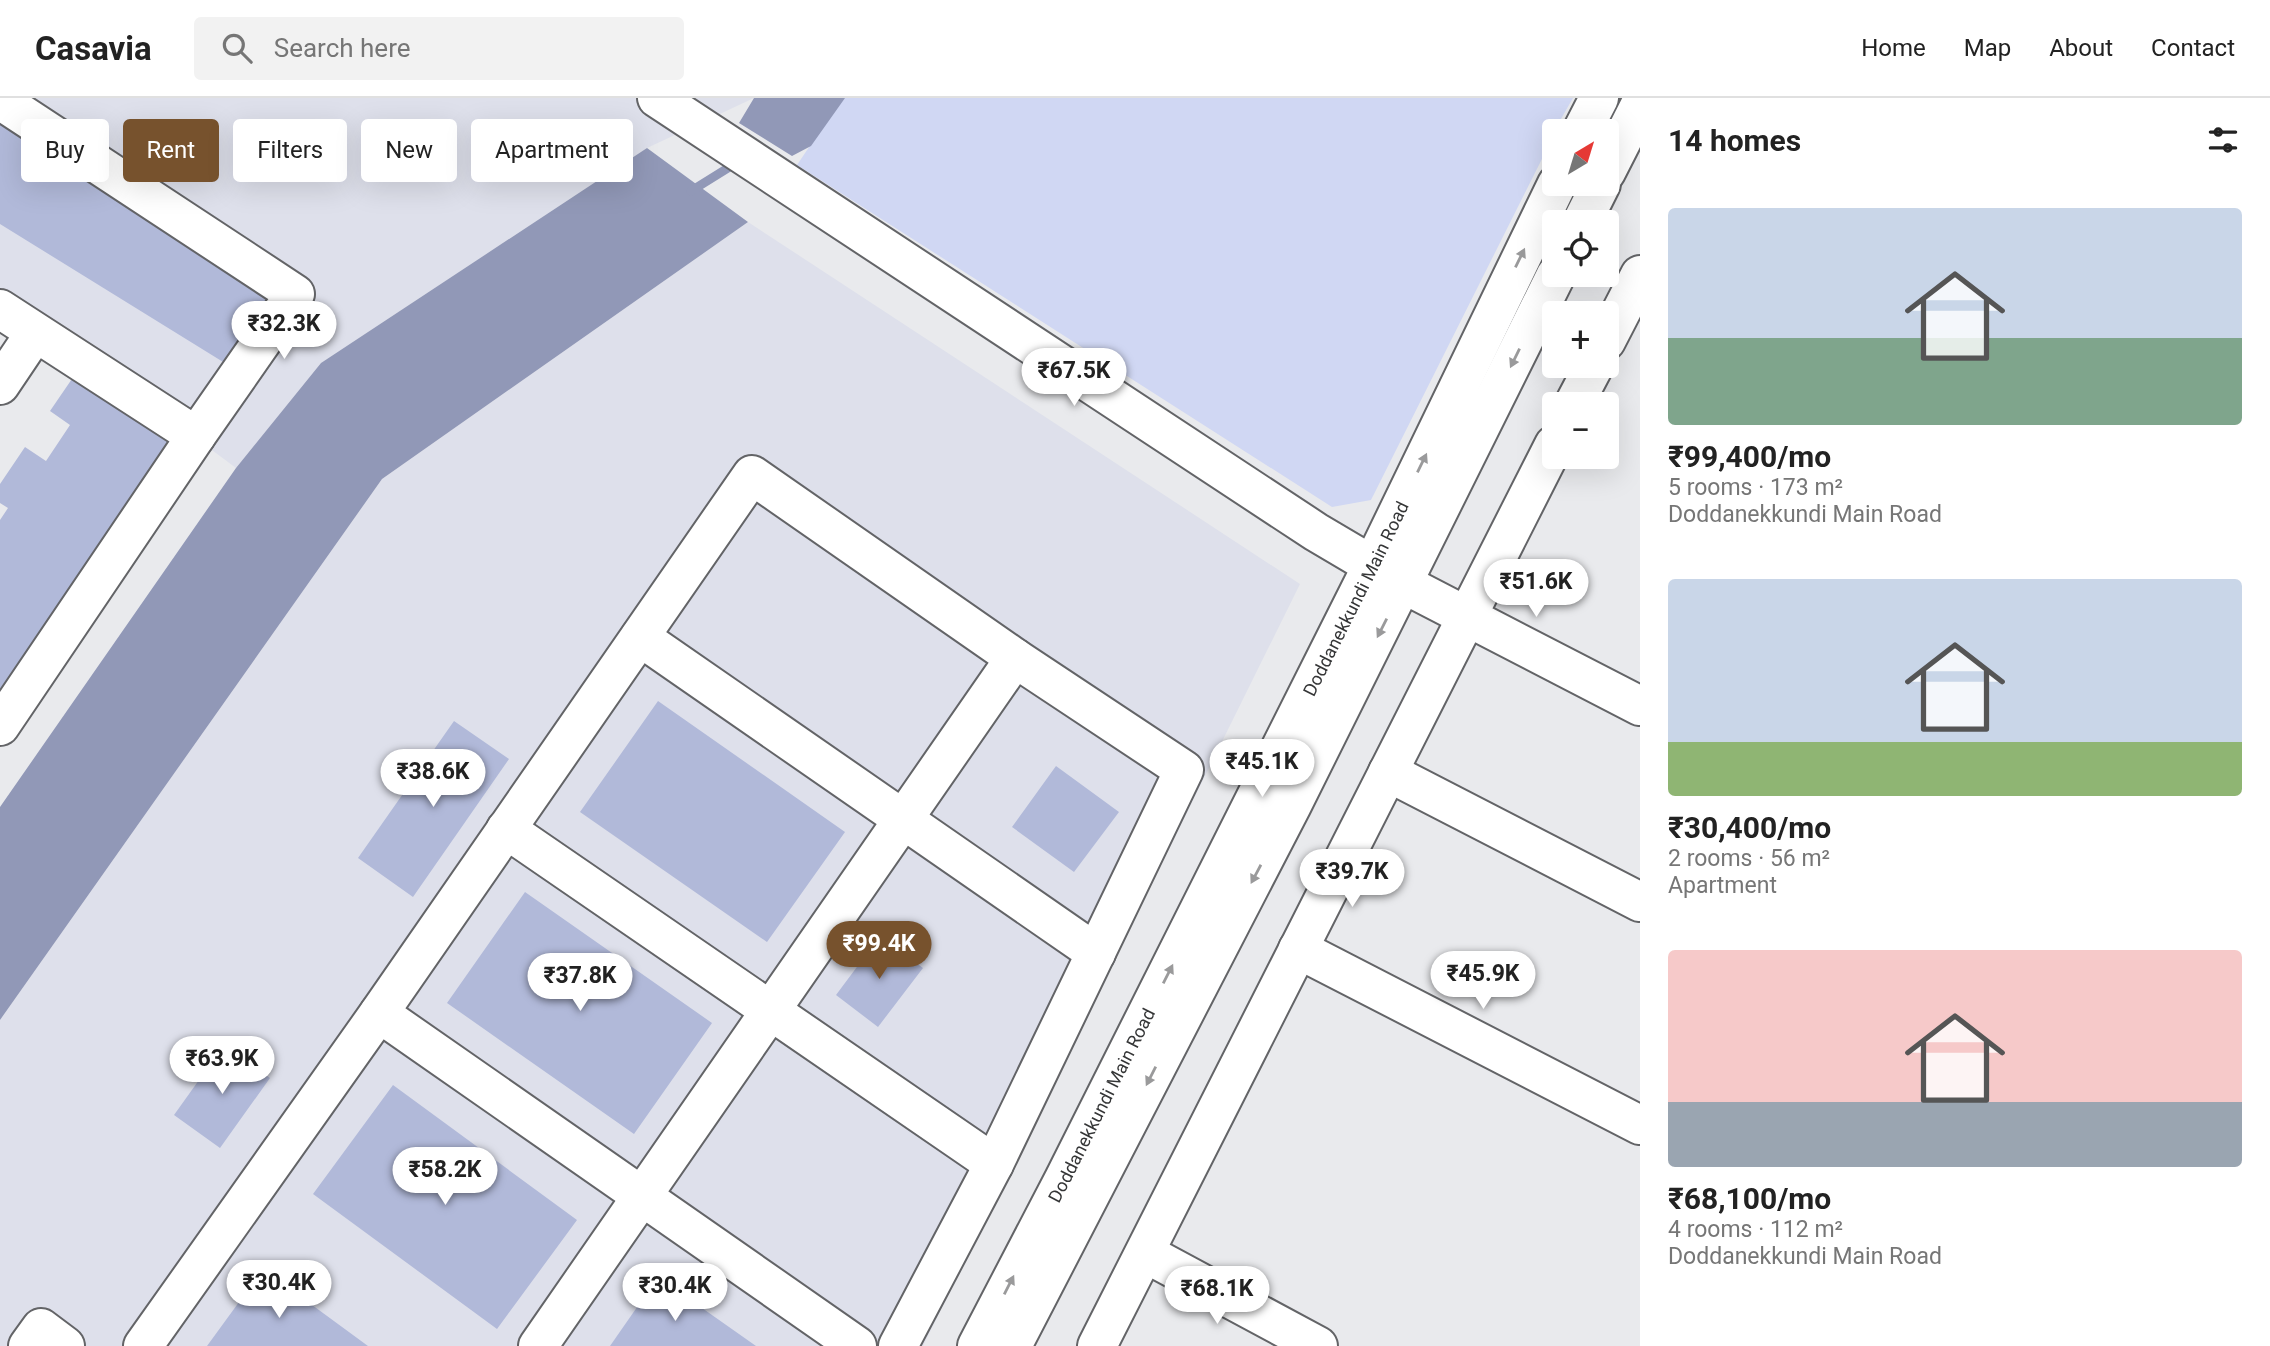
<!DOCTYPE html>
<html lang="en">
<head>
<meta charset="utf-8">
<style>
  body { margin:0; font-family:Roboto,sans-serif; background:#f2f2f2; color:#222; height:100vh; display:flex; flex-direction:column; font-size:26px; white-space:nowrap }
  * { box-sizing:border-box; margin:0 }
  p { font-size:23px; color:#767676 }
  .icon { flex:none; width:38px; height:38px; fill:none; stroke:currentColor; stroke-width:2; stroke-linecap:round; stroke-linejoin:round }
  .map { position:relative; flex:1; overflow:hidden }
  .sheet { display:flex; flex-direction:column; background:#fff; width:630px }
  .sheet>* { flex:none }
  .guide { position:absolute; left:21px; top:21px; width:665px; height:63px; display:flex; gap:14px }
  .needle { width:46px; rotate:38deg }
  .tools { position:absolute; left:1542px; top:21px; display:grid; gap:14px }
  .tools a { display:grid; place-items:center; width:77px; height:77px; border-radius:7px; background:#fff; box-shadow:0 7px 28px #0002; font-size:35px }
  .price { position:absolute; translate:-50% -60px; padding:0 16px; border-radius:24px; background:#fff; color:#222; font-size:23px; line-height:46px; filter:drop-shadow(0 2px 4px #0008) }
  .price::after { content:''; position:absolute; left:50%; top:42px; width:21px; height:16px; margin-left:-10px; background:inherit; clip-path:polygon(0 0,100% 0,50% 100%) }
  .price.current { background:#77522d; color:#fff }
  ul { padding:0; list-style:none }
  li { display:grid; align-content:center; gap:14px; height:371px; padding:0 28px }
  li span { display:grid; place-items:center; height:217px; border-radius:7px; color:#555 }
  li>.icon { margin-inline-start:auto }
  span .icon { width:126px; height:126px; fill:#fffc; stroke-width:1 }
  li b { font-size:30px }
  h2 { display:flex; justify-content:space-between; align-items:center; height:84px; padding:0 28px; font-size:30px }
  .tag { padding:0 24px; border-radius:7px; background:#fff; box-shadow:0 7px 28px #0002; font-size:24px; line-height:63px }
  .tag.current { background:#77522d; color:#fff }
  header { display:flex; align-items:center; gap:42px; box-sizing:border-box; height:98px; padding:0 35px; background:#fff; border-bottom:2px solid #e0e0e0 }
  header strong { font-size:33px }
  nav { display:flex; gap:38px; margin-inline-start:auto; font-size:24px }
  .search { width:490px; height:63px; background:#f2f2f2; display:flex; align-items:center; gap:18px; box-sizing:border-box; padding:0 24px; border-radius:7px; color:#767676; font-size:26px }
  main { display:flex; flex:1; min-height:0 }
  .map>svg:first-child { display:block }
</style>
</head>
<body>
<header>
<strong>Casavia</strong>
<div class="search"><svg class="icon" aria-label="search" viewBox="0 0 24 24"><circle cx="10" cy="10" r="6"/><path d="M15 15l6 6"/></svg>Search here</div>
<nav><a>Home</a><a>Map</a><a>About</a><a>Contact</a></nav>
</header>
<main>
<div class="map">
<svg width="1640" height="1248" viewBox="0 0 1640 1248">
  <rect width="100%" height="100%" fill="#e9eaed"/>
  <path fill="#dee0eb" d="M 0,0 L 754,0 L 647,50 L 321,265 L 236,370 L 0,194 Z
    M 748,124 L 1300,486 L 923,1248 L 0,1248 L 0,922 L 382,381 Z"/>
  <path fill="#d0d7f3" d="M 842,0 L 1573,0 L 1554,33 L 1554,37 L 1371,402 L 1332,409 L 797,67 Z"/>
  <path fill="#9198b7" d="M 754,0 L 845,0 L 811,48 L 792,58 L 739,25 Z
    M 647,50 L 748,124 L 382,381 L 0,922 L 0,709 L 236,370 L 321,265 Z"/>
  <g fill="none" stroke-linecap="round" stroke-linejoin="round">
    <path stroke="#9198b7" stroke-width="9" d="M 691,93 L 736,65"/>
  </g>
  <path fill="#b1b9d9" d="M 0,20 L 275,191 L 228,267 L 0,126 Z
    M 76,275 L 184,349 L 0,618 L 0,422 L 8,410 L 0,405 L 0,386 L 25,349 L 46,363 L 70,327 L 50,313 Z
    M 658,603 L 845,734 L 767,844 L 580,714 Z
    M 454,623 L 509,661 L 413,799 L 358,760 Z
    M 1056,668 L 1119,714 L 1074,774 L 1012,729 Z
    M 525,794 L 712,925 L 634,1036 L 447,905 Z
    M 880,838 L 923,870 L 878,929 L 836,897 Z
    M 224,947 L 270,980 L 220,1050 L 174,1017 Z
    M 393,987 L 577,1122 L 497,1231 L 313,1096 Z
    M 263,1171 L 368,1248 L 207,1248 Z
    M 658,1179 L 756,1248 L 610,1248 Z"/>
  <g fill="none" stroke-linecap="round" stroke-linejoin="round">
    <defs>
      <g id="minor">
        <path d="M 657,0 L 1316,434 L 1404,486 L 1640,608"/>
        <path d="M 0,2 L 295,196 L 196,338 L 0,628"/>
        <path d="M 1582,33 L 1599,0"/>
        <path d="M 1606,74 L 1640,7"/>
        <path d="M 1582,124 L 1601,86"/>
        <path d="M 0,211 L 196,338"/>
        <path d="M 1606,243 L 1640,177"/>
        <path d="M 0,287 L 35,235"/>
        <path d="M 1574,306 L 1594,268"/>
        <path d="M 640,539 L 1096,855"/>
        <path d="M 1388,674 L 1640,804"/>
        <path d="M 506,731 L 994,1066"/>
        <path d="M 1298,851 L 1640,1027"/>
        <path d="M 379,915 L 857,1248"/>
        <path d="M 1145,1155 L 1318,1248"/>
        <path d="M 28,1248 L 41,1230 L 65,1248"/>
        <path d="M 143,1248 L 379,915 L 752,377 L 1015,560 L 538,1248"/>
        <path d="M 898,1248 L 994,1066 L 1184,672 L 1015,560"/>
        <path id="s1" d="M 977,1248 L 1064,1081 L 1373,466 L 1557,86"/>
        <path d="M 1012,1248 L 1292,707 L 1556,177"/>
        <path d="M 1097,1248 L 1554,347"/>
      </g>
    </defs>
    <use href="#minor" stroke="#636467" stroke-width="42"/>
    <use href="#minor" stroke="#fff" stroke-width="38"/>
  </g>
  <defs><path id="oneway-solid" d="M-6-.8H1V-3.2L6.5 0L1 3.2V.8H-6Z" transform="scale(1.75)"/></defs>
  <g fill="#9a9a9b">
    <use href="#oneway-solid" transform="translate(1520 160) rotate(-64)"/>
    <use href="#oneway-solid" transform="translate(1515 260) rotate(116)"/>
    <use href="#oneway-solid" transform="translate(1422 365) rotate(-64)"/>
    <use href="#oneway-solid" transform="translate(1382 530) rotate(117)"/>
    <use href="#oneway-solid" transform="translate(1256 776) rotate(118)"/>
    <use href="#oneway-solid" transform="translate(1168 876) rotate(-63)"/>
    <use href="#oneway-solid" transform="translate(1151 978) rotate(117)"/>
    <use href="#oneway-solid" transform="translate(1009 1187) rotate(-63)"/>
  </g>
  <g text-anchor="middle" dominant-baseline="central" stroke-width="7" stroke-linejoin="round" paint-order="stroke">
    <g font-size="18" fill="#353637" stroke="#e9eaed">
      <text stroke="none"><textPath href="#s1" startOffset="838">Doddanekkundi Main Road</textPath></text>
      <text stroke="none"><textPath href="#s1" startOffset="271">Doddanekkundi Main Road</textPath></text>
    </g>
  </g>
</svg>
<div class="tools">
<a><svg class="needle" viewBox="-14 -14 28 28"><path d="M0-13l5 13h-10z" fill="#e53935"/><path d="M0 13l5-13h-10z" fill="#767676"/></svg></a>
<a><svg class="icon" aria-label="locate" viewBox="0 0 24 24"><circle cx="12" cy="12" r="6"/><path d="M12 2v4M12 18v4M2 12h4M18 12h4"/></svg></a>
<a>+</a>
<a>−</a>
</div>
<b class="price" style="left:284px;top:263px">₹32.3K</b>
<b class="price" style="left:1074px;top:310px">₹67.5K</b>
<b class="price" style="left:1536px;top:521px">₹51.6K</b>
<b class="price" style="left:1262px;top:701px">₹45.1K</b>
<b class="price" style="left:433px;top:711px">₹38.6K</b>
<b class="price" style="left:1352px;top:811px">₹39.7K</b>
<b class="price current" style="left:879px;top:883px">₹99.4K</b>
<b class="price" style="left:1483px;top:913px">₹45.9K</b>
<b class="price" style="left:580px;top:915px">₹37.8K</b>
<b class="price" style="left:222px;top:998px">₹63.9K</b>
<b class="price" style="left:445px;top:1109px">₹58.2K</b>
<b class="price" style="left:279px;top:1222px">₹30.4K</b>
<b class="price" style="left:675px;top:1225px">₹30.4K</b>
<b class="price" style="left:1217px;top:1228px">₹68.1K</b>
<div class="guide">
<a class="tag">Buy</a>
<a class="tag current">Rent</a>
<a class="tag">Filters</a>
<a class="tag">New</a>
<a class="tag">Apartment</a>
</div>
</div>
<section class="sheet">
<h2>14 homes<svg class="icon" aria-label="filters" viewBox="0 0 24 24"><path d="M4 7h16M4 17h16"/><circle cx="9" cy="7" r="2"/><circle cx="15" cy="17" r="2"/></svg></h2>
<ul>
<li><span style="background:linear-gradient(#c9d6e8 60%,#7fa58c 0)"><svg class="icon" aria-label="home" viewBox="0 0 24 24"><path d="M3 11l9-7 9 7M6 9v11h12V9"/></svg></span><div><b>₹99,400/mo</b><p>5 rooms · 173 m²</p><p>Doddanekkundi Main Road</p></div></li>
<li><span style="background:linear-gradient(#c9d6e8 75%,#8fb573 0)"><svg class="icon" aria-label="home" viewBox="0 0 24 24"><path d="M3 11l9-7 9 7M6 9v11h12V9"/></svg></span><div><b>₹30,400/mo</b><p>2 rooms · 56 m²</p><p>Apartment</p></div></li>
<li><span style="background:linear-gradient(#f6c9c9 70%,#9aa5b1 0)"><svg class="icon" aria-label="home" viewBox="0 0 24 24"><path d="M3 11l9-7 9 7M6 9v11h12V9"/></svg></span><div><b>₹68,100/mo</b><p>4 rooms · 112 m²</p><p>Doddanekkundi Main Road</p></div></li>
</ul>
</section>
</main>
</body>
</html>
